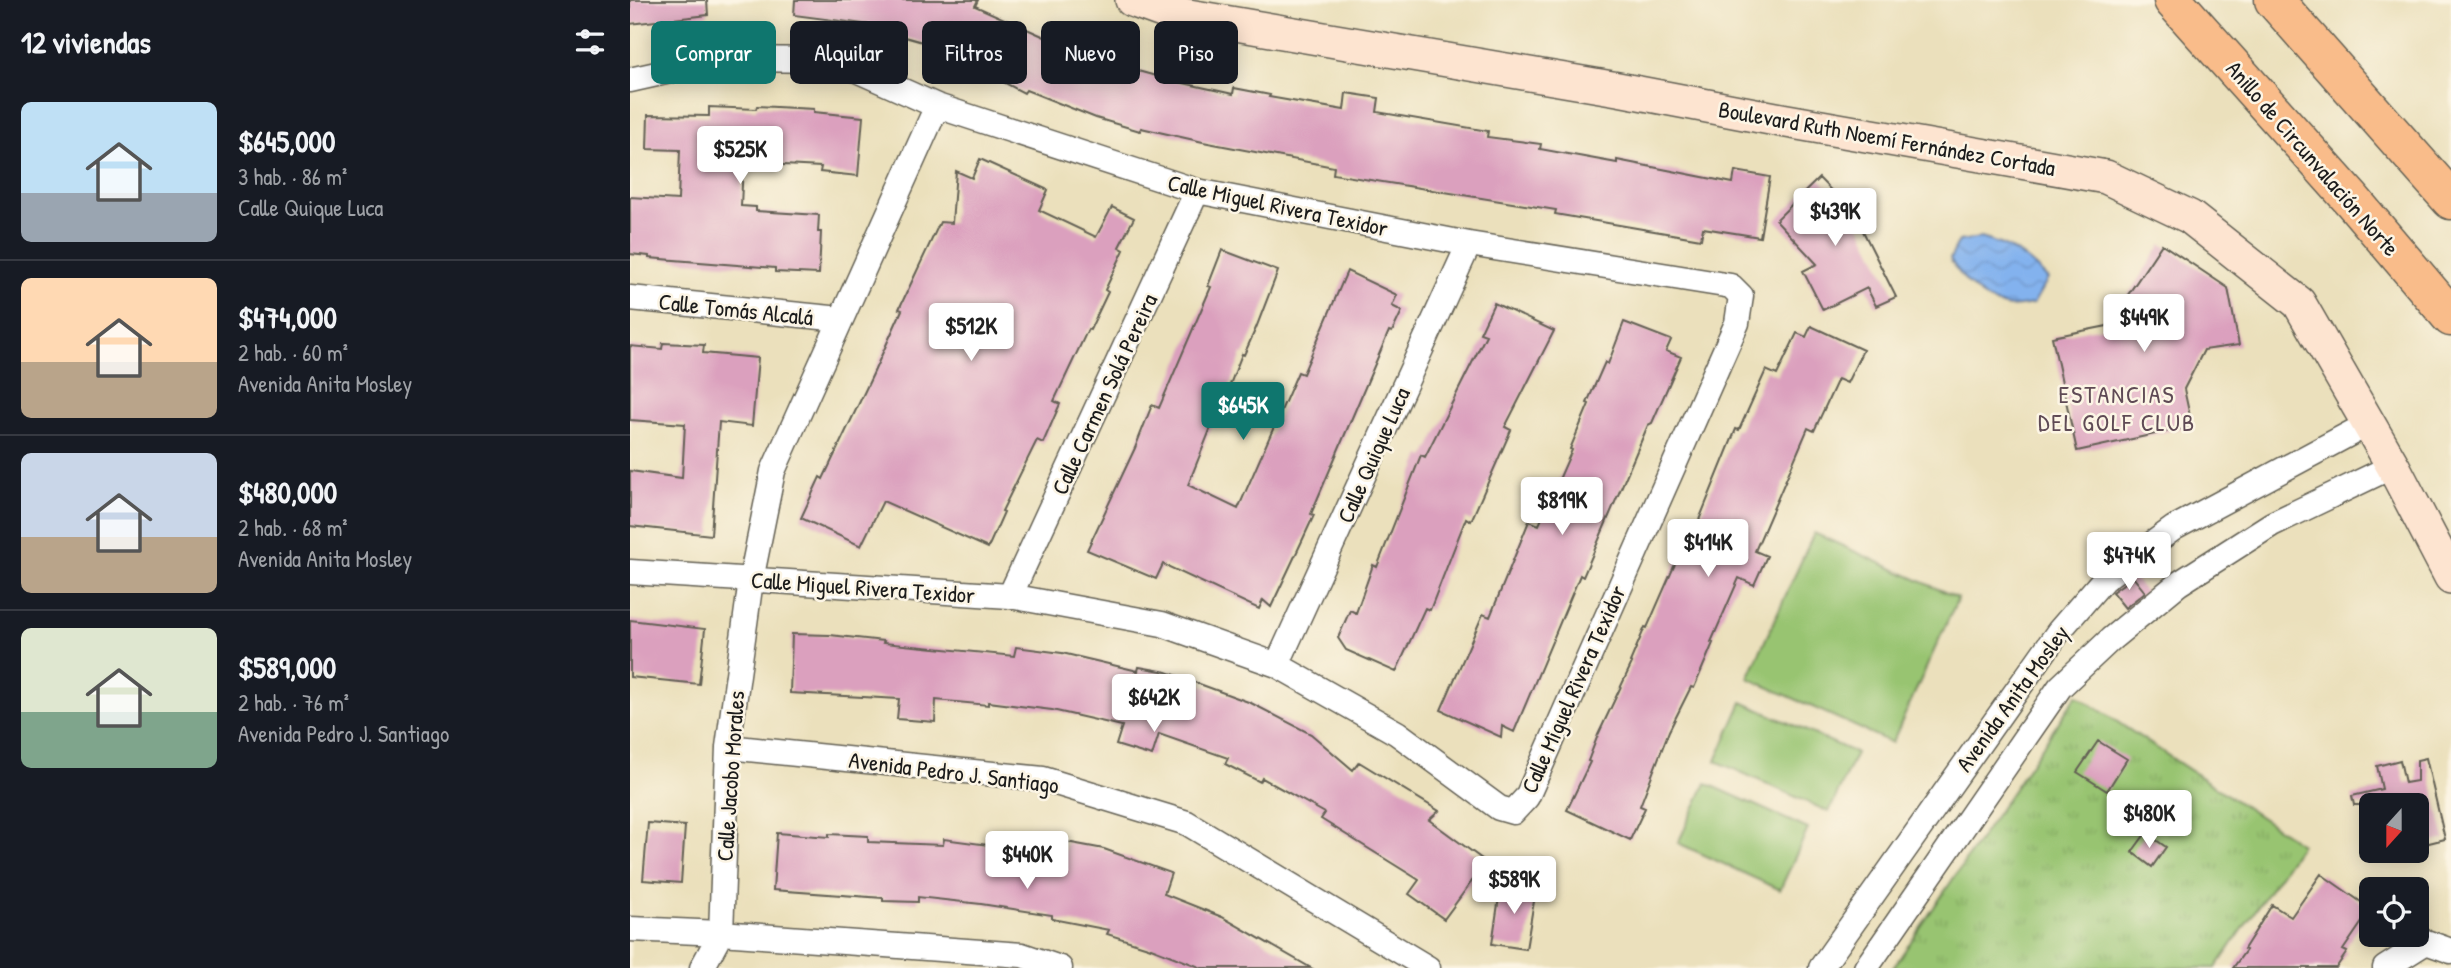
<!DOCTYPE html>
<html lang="es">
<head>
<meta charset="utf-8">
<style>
  body { margin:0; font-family:"Patrick Hand",sans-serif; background:#242831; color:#f1f3f6; height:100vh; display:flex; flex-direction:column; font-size:26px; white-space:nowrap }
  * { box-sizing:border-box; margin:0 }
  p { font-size:23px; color:#9ea1a6 }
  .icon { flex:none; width:38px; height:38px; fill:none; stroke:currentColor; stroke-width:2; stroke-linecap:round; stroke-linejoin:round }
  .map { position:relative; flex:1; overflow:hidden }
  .drawer { display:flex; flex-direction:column; background:#171b24; width:630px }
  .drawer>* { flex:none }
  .top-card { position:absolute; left:21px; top:21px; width:665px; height:63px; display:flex; gap:14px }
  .needle { width:46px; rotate:201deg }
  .fabs { position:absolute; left:1729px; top:793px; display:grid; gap:14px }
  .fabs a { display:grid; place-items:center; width:70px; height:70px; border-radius:10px; background:#171b24; box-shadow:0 4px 18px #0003; font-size:35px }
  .price { position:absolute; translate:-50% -60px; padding:0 16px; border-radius:7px; background:#fff; color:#222; font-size:23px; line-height:46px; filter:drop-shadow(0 2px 4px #0008) }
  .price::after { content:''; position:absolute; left:50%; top:42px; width:21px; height:16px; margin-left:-10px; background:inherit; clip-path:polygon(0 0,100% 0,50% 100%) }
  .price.selected { background:#0f766e; color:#fff }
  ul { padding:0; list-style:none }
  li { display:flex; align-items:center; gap:21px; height:175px; padding:0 21px }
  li+li { border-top:2px solid #363941 }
  li span { display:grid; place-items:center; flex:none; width:196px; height:140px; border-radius:10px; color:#555 }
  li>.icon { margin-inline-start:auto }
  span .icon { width:84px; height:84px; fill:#fffc; stroke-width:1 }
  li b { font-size:30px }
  h2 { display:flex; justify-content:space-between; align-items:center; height:84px; padding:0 21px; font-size:30px }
  .chip { padding:0 24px; border-radius:10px; background:#171b24; box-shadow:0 4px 18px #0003; font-size:24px; line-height:63px }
  .chip.selected { background:#0f766e; color:#fff }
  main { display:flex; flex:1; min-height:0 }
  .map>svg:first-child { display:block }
</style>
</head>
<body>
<main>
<section class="drawer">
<h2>12 viviendas<svg class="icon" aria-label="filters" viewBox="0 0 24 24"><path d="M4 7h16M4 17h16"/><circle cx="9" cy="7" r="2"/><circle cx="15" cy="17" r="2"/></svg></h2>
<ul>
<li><span style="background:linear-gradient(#bfe0f5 65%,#9aa5b1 0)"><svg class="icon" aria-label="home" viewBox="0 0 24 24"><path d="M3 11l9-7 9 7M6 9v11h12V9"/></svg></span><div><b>$645,000</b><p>3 hab. · 86 m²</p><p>Calle Quique Luca</p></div></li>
<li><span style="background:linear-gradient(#ffd9b3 60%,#b9a48a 0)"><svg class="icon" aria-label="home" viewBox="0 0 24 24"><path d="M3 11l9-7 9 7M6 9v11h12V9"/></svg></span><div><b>$474,000</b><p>2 hab. · 60 m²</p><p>Avenida Anita Mosley</p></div></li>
<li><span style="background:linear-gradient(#c9d6e8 60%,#b9a48a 0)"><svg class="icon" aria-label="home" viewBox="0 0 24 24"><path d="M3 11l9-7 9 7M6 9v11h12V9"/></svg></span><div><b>$480,000</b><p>2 hab. · 68 m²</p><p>Avenida Anita Mosley</p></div></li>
<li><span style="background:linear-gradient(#dfe7d0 60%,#7fa58c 0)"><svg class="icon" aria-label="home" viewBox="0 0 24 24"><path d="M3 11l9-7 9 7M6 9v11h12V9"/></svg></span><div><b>$589,000</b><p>2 hab. · 76 m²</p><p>Avenida Pedro J. Santiago</p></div></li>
</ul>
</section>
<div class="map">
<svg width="1821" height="968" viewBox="0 0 1821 968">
  <defs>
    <pattern id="park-tufts" width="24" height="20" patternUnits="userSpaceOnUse" patternTransform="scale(1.75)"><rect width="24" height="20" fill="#98c471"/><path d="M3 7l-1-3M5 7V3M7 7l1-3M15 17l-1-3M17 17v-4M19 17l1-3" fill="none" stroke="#82a861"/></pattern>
    <pattern id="water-waves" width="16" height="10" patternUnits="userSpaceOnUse" patternTransform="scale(1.75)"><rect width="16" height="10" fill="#83b2ee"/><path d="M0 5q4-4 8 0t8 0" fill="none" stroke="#7198cc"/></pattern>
  </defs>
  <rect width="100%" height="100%" fill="#fcf5e5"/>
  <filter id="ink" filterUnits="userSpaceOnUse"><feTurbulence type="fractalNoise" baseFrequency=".0143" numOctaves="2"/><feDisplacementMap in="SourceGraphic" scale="14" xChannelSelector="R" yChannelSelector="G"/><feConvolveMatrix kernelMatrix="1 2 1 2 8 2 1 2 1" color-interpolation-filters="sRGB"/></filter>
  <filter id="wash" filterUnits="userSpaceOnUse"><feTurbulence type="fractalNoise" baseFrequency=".00686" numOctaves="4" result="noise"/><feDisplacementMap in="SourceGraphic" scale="28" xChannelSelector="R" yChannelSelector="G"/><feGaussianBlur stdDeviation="1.57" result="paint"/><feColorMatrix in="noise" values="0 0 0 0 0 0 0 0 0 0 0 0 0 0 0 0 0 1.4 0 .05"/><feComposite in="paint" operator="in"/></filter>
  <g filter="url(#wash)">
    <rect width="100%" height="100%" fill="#ebe0bc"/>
    <path fill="#98c471" stroke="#5a7046" stroke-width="2" d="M 1184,533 L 1328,598 L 1262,743 L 1118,678 Z
      M 1112,702 L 1226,753 L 1199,812 L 1086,761 Z
      M 1076,783 L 1178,829 L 1150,890 L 1048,843 Z"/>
    <path fill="url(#park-tufts)" stroke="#5a7046" stroke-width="2" d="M 1447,695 L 1671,844 L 1586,968 L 1263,968 Z"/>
    <path fill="url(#water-waves)" stroke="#506785" stroke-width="2" d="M 1351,238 C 1383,247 1394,255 1418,279 L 1403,304 C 1395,305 1383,308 1375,306 C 1352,302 1331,278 1320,259 L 1329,241 Z"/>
    <g id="blocks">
      <path fill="#dba0be" d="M 0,0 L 77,0 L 78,15 L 0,24 Z
        M 165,0 L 348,0 L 345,6 L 417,38 L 479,63 L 544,81 L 603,94 L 604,88 L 640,95 L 639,97 L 714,110 L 716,93 L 749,98 L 747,112 L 858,131 L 857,137 L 911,144 L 910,149 L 987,163 L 987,160 L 1103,183 L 1105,171 L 1140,177 L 1130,237 L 1073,228 L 1071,239 L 925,214 L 926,210 L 703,174 L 704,167 L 573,142 L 511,128 L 510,131 L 466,118 L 396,90 L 394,93 L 345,67 L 343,71 L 300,52 L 303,45 L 264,34 L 265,28 L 164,15 Z
        M 127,106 L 184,109 L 184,112 L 233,117 L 228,176 L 190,172 L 191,167 L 113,163 L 111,206 L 126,207 L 126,211 L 189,215 L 188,232 L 191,232 L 189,274 L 145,272 L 145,268 L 19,258 L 19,256 L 0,254 L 0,197 L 48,200 L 50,150 L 17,149 L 18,115 L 79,116 L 79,107 L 126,109 Z
        M 350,159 L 418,190 L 409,210 L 466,237 L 482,207 L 504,218 L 489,247 L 494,250 L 475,290 L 478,292 L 460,330 L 458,329 L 424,401 L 430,404 L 413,443 L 407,440 L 372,511 L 374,512 L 358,548 L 253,501 L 231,546 L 171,518 L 190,477 L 193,479 L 243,374 L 272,310 L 269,309 L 310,222 L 322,223 L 326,171 L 342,178 Z
        M 1189,178 L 1225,215 L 1266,297 L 1246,306 L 1237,288 L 1193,310 L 1173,271 L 1187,264 L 1146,220 Z
        M 1532,244 L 1598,288 L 1609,345 L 1574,350 L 1554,389 L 1562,426 L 1447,451 L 1422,337 L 1477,326 Z
        M 592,250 L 648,271 L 626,328 L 614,355 L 612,354 L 590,410 L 588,410 L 558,485 L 608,509 L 668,372 L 673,374 L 717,271 L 767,295 L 762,306 L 772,311 L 762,332 L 759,331 L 681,514 L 684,515 L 672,541 L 641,607 L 633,600 L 629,609 L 533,564 L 526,579 L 457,550 L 505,448 L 522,405 L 529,408 L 581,287 L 578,286 Z
        M 864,303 L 924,331 L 875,427 L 881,430 L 841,521 L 836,518 L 800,610 L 795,608 L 766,672 L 716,650 L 708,638 L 720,610 L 726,613 L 743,565 L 747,567 L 791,455 L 795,457 L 856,335 L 850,333 Z
        M 994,322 L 1041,340 L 1036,351 L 1051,357 L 1022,423 L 1018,425 L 953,577 L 950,575 L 884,732 L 872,726 L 871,737 L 811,710 L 853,614 L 860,617 L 899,521 L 909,525 L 942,450 L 940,449 L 959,404 L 957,403 L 975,362 L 978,364 Z
        M 1181,326 L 1233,350 L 1217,383 L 1208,379 L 1184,431 L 1178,428 L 1125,551 L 1137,556 L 1124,585 L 1109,578 L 1081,642 L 1083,643 L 1064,688 L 1061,687 L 1039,731 L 1010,806 L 1015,808 L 1000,840 L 937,810 L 960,762 L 958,761 L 968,735 L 1002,663 L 1000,662 L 1015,627 L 1017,628 L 1063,523 L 1067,525 L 1106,429 L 1109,430 L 1136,370 L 1147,375 L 1167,333 L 1176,337 Z
        M 33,343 L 74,345 L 73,353 L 128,358 L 122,426 L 89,422 L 81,535 L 0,526 L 0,471 L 52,478 L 55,424 L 0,420 L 0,346 L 32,349 Z
        M 1503,577 L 1515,592 L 1495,608 L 1482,592 Z
        M 0,620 L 75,629 L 69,684 L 0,677 Z
        M 162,634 L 200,635 L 254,641 L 253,643 L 384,656 L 386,647 L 432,653 L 508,671 L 509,667 L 537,672 L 621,703 L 681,734 L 723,770 L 729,762 L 809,811 L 799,820 L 856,862 L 814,919 L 779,894 L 789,880 L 691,819 L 695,813 L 632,778 L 630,782 L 595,764 L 598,758 L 529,734 L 522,756 L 486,745 L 492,726 L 422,710 L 358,702 L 358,705 L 306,700 L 305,722 L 267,719 L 269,699 L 160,693 Z
        M 1468,741 L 1497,759 L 1477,791 L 1447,772 Z
        M 1796,758 L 1815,839 L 1787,846 L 1787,805 L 1724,805 L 1722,796 L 1752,789 L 1747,766 L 1770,760 L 1775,783 L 1787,781 L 1787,760 Z
        M 18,823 L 55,826 L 51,883 L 13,880 Z
        M 147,833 L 199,837 L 199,834 L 238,836 L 238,842 L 313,845 L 314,839 L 433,855 L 436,842 L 474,849 L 541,873 L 534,894 L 592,917 L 681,968 L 572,968 L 521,948 L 477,934 L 479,930 L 422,919 L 422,915 L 351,904 L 288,897 L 288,902 L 253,901 L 253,898 L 143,890 Z
        M 1516,833 L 1536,847 L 1522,867 L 1502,852 Z
        M 1691,874 L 1741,909 L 1713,950 L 1717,952 L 1706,968 L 1603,968 L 1616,950 L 1614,949 L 1642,905 L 1661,917 Z
        M 871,884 L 906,889 L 896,949 L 862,944 Z"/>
    </g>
  </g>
  <g filter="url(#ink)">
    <use href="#blocks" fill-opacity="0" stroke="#646154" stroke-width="2"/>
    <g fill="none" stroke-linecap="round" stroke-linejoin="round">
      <defs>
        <path id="street" d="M 0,80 L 49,69 L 110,59 L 204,60 L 307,106 L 567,191 L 839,244 L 1101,286 L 1111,296 L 1107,323 L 897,797 L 883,812 L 869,808 L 767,733 L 647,665 L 532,624 L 380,596 L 0,572
          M 0,298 L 211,319
          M 380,596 L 567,191
          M 647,665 L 839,244
          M 98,747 L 413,779 L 557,823 L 798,968
          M 0,929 L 91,933 L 392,955 L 430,968
          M 72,968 L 91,933 L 98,747 L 121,580 L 143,471 L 307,106
          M 1191,968 L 1429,631 L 1474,579 L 1544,528 L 1738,424
          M 1236,968 L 1430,687 L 1481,639 L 1548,584 L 1642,524 L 1763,466
          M 1755,968 L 1796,942 L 1821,951"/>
        <path id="secondary" d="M 502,0 L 535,12 L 988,89 L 1151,120 L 1476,177 L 1560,217 L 1669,303 L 1763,466 L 1821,577"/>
        <path id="highway" d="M 1543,0 L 1722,200 L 1821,317
          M 1644,0 L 1821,200"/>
      </defs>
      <use href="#street" stroke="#646154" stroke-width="27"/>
      <use href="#secondary" stroke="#646154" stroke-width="36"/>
      <use href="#highway" stroke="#646154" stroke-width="41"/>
      <use href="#street" stroke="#fff" stroke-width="24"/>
      <use href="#secondary" stroke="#fde4d0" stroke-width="33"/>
      <use href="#highway" stroke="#f9bc8a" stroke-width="38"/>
    </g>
  </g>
  <g text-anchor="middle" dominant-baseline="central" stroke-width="5" stroke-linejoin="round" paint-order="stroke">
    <g font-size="23" fill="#1c1c1c" stroke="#fcf5e5">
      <text transform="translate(1257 138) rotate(10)">Boulevard Ruth Noemí Fernández Cortada</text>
      <text transform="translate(1683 158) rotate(49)">Anillo de Circunvalación Norte</text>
      <text transform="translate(648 205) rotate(12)">Calle Miguel Rivera Texidor</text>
      <text transform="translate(106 309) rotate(6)">Calle Tomás Alcalá</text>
      <text transform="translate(474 394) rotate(-65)">Calle Carmen Solá Pereira</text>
      <text transform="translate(743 455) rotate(-66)">Calle Quique Luca</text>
      <text transform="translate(233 587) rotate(4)">Calle Miguel Rivera Texidor</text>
      <text transform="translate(943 689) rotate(-66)">Calle Miguel Rivera Texidor</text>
      <text transform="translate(1382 698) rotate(-54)">Avenida Anita Mosley</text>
      <text transform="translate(324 772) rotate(7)">Avenida Pedro J. Santiago</text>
      <text transform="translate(100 776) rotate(-86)">Calle Jacobo Morales</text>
    </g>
    <g font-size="24" letter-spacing="2" fill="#5f4a55" stroke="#fcf5e5">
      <text x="1487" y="394">ESTANCIAS<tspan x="1487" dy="28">DEL GOLF CLUB</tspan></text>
    </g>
  </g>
</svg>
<div class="fabs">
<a><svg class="needle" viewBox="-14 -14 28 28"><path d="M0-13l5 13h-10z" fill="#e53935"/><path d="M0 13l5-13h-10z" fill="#9ea1a6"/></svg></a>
<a><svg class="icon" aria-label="locate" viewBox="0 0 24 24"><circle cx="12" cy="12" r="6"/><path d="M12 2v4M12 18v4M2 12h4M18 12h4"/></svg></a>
</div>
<b class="price" style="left:110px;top:186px">$525K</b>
<b class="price" style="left:1205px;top:248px">$439K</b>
<b class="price" style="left:1514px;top:354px">$449K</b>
<b class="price" style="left:341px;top:363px">$512K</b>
<b class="price selected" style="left:613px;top:442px">$645K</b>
<b class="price" style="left:932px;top:537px">$819K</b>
<b class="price" style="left:1078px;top:579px">$414K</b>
<b class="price" style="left:1499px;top:592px">$474K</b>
<b class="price" style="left:524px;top:734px">$642K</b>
<b class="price" style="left:1519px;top:850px">$480K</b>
<b class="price" style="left:397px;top:891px">$440K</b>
<b class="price" style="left:884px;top:916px">$589K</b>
<div class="top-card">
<a class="chip selected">Comprar</a>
<a class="chip">Alquilar</a>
<a class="chip">Filtros</a>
<a class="chip">Nuevo</a>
<a class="chip">Piso</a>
</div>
</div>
</main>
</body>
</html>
